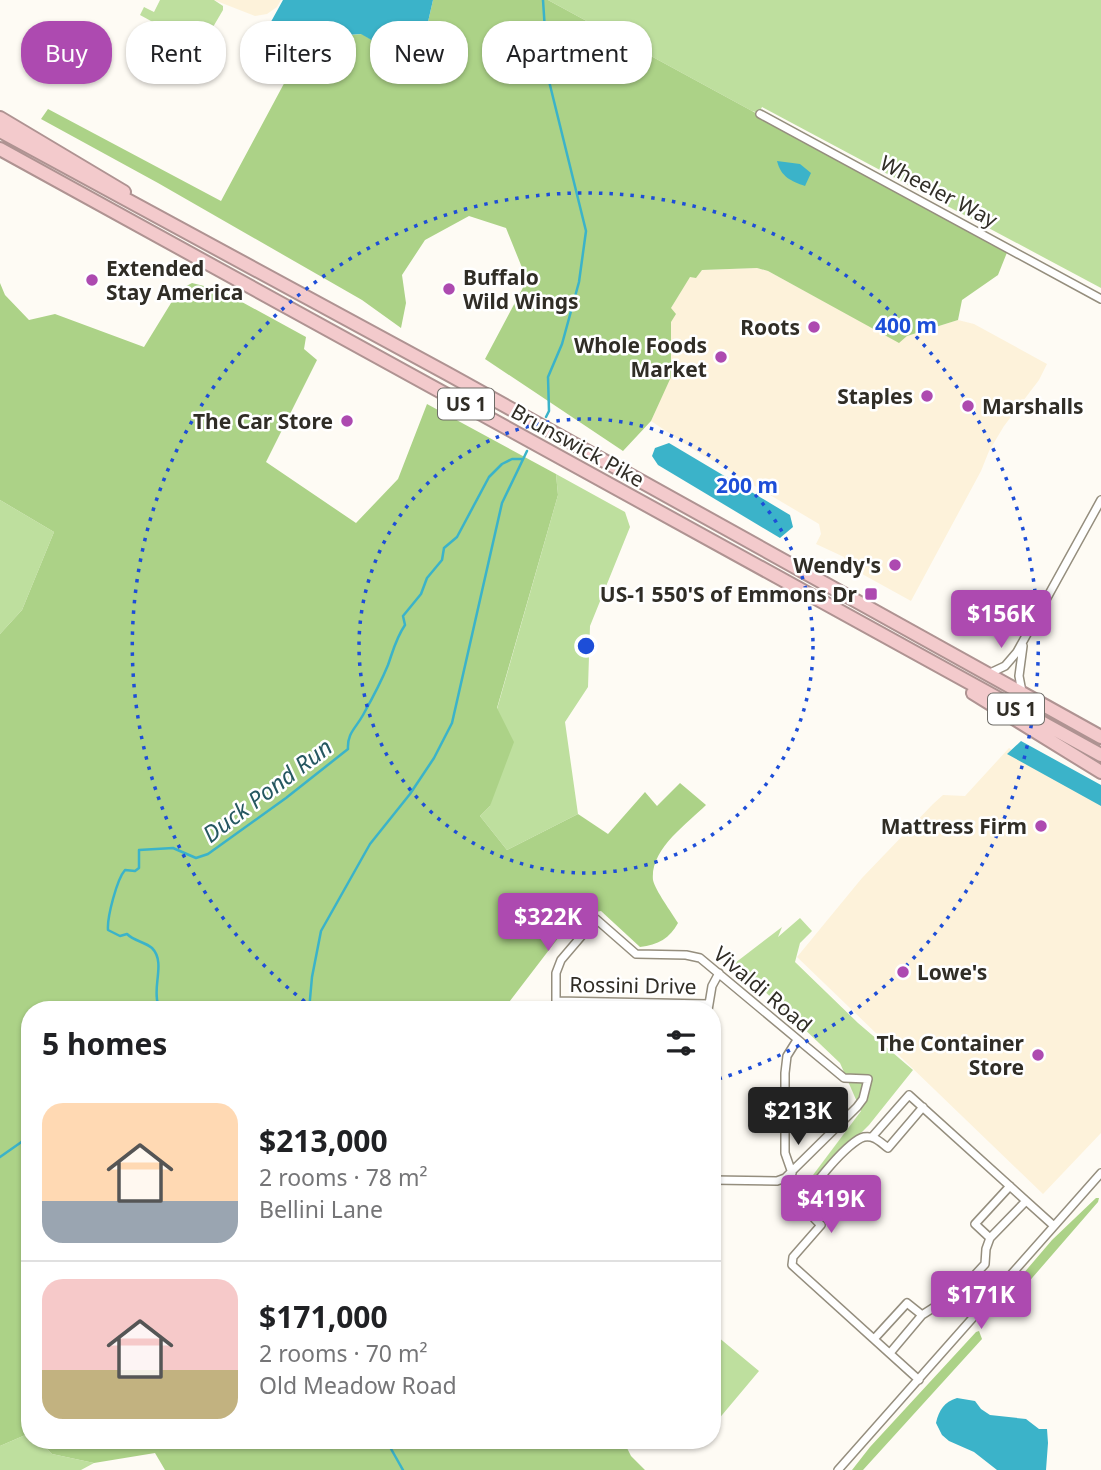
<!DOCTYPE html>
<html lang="en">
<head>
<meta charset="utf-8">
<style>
  body { margin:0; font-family:"Noto Sans",sans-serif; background:#f6f6f6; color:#202124; height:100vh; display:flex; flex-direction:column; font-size:26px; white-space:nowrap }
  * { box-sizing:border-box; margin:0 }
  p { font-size:23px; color:#757577 }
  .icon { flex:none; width:38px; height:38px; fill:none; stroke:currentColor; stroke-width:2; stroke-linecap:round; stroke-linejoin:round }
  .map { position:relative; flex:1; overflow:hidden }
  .drawer { position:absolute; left:21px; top:1001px; width:700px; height:448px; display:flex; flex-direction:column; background:#fff; border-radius:28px; box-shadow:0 2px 5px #0004 }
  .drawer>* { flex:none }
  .top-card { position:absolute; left:21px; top:21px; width:700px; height:63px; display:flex; gap:14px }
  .price { position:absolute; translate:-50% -60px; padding:0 16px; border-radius:7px; background:#ad4ab0; color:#fff; font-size:23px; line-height:46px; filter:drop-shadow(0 2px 4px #0008) }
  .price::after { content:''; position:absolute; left:50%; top:42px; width:21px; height:16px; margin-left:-10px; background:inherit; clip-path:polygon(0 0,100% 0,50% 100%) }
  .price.current { background:#222; color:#fff }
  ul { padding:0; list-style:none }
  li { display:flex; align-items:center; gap:21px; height:175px; padding:0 21px }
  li+li { border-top:2px solid #e0e0e0 }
  li span { display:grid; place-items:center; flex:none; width:196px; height:140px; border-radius:21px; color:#555 }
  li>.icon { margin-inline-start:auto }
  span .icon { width:84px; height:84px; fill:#fffc; stroke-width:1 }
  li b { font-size:30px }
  h2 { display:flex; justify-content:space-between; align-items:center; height:84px; padding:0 21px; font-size:30px }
  .tag { padding:0 24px; border-radius:28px; background:#fff; box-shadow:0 2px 5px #0004; font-size:24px; line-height:63px }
  .tag.current { background:#ad4ab0; color:#fff }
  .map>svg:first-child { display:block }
</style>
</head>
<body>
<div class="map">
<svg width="1101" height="1470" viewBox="0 0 1101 1470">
  <rect width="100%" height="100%" fill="#fefbf4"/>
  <path fill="#fdf2da" d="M 214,0 L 281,0 L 277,7 L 267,14 L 255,16 Z
    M 757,268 L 768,271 L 899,342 L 907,336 L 958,320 L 974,324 L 1047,364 L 1039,380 L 1004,426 L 989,451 L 981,471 L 911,601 L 844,564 L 844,557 L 816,544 L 821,534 L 819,524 L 699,453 L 651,421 L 670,377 L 671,308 L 690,276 L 702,270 Z
    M 1009,748 L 1101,802 L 1101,1133 L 1043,1194 L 797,957 L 862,878 L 933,804 L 943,795 L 965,796 Z"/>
  <path fill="#bedf9e" d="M 160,0 L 214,0 L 223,6 L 223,10 L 206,39 L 193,44 L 140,15 L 144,7 L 154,12 Z
    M 548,0 L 1101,0 L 1101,288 L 762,107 L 759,113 L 752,111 Z
    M 556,474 L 625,512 L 630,527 L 590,626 L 588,687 L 565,722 L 578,814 L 507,850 L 480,816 L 490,806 L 497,709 L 558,495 Z
    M 0,500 L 54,532 L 22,610 L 0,634 Z
    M 800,918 L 812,931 L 800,943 L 795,962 L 858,1023 L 913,1070 L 869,1125 L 795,1199 L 861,1111 L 840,1063 L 735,963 L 782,927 L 778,937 Z
    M 712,1332 L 759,1371 L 712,1427 Z
    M 30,1433 L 30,1440 L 38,1440 L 52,1454 L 94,1463 L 81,1470 L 0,1470 L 0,1446 Z"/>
  <path fill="#acd287" d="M 433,0 L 548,0 L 1008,250 L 998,275 L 962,300 L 958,320 L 907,336 L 899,343 L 768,271 L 757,268 L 702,270 L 696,278 L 690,277 L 671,308 L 676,314 L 671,322 L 671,377 L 651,421 L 623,451 L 485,359 L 527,280 L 506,228 L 469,216 L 425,240 L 402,275 L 406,303 L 401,328 L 362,300 L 158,183 L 41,119 L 48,109 L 221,201 L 295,63 L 320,37 L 362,34 L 403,58 L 422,48 Z
    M 0,283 L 5,295 L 29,320 L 55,314 L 144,347 L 179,290 L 192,283 L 220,290 L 306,337 L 304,349 L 317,360 L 266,462 L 356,523 L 398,479 L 427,404 L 556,474 L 558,495 L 497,708 L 514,742 L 490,806 L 480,816 L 507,850 L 578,814 L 608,834 L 645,792 L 657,806 L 680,783 L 706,805 C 687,824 650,849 653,880 C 655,890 672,913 678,923 C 670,938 658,945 640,947 L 601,911 L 575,916 L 503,1010 L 30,1010 L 30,1433 L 0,1446 L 0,634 L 22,610 L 54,532 L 0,500 Z
    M 1096,1198 L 1099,1198 L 1098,1202 L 1013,1300 L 1007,1300 L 1005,1295 L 1052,1240 Z
    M 979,1331 L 982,1339 L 863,1470 L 852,1470 L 870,1447 L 976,1332 Z
    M 38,1440 L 623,1440 L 631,1456 L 645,1470 L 165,1470 L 155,1453 L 94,1463 L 52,1454 Z"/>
  <path fill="#3bb3c9" d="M 283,0 L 433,0 L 422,48 L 403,58 L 361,34 L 320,37 L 295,63 L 262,38 Z
    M 777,161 L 800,164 L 811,173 L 805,186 C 791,181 781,177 777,161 Z
    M 669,443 L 790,515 L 793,527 L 780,538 L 658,465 L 652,456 L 655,448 Z
    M 1021,741 L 1101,785 L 1101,806 L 1007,754 Z
    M 957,1398 L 975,1401 L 981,1409 L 990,1415 L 1026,1419 L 1039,1429 L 1047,1429 L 1048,1443 L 1046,1470 L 997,1470 L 974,1452 L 949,1441 L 942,1435 L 936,1423 C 939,1410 944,1402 957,1398 Z"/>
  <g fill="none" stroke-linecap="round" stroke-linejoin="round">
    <path stroke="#3bb3c9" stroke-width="2.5" d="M 543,0 L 548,77 L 586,231 L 579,282 L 562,344 L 548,377 L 549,411 L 546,417
      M 129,1010 L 133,1007 L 138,1010
      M 153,1010 L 158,1004 C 152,987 166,962 152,948 C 145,942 134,941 127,934 L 120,936 L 108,930 C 107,917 117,879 125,870 L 135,871 L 139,868 L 139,850 L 173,848 L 196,858 L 208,854 L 286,798 L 348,749 C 347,733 356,728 363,715 C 372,699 381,682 388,665 C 393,651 396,638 405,625 L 403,616 L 421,594 L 427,578 L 442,560 L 444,548 L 457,537 L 489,477 L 502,464 L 512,459 L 523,459
      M 309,1010 L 312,977 L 321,931 L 370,844 L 410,794 L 434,758 L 452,723 L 502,503 L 527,451
      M 0,1157 L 30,1136
      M 386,1440 L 403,1470"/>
    <defs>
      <path id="street" d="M 760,114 L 1101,299
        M 988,674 L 1005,666 L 1017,652 L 1101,500
        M 1022,692 L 1019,676 L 1023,646
        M 556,1001 L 708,1004
        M 556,1010 L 556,973 L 561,960 L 596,919 L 636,954 L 686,955 L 700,958 L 844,1078 L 868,1079 L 863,1099 L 857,1107 L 785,1178 L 777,1181 L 712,1180
        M 708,1010 L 712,986 L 719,973
        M 872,1137 L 909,1095 L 1054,1226
        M 792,1173 L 785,1153 L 785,1073 L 787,1056 L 797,1040
        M 990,1238 L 975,1224 L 1010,1186
        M 874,1339 L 907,1303 L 922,1315
        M 890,1353 L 922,1315 L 933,1308 L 946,1306 L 985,1264 L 986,1249 L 990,1238 L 1026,1201
        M 919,1380 L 792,1265 L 793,1257 L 821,1225 C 814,1219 807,1212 807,1202 C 807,1189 850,1140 864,1137 C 874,1135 880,1142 888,1148 L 923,1107
        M 838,1470 L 1101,1173"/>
      <path id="highway" d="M 0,118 L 124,192
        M 0,131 L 448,374 L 1101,737
        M 0,149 L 1101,755
        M 973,693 L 1101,772"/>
    </defs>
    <use href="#street" stroke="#958e7e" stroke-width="10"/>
    <use href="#highway" stroke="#af9392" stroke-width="16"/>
    <use href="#street" stroke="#fff" stroke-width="7"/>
    <use href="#highway" stroke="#f3cacc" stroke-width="12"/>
  </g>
  <g fill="none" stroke="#1d4ed8" stroke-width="3.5" stroke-dasharray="3.5 7">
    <circle cx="586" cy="646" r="227"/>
    <path d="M313 1008A453 453 0 1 1 715 1080"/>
  </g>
  <g fill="#ad4ab0" stroke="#fff" stroke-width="2.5">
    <circle cx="92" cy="280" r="7"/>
    <circle cx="449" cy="289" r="7"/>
    <circle cx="814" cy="327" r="7"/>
    <circle cx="721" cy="357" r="7"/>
    <circle cx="927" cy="396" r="7"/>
    <circle cx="968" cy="406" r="7"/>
    <circle cx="347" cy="421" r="7"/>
    <circle cx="895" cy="565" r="7"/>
    <rect x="864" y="587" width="14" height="14" rx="3.5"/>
    <circle cx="1041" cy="826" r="7"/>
    <circle cx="903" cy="972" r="7"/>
    <circle cx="1038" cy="1055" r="7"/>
  </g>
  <g text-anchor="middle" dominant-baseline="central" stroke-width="5" stroke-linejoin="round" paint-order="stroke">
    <g fill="#fff" stroke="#6e6c67" stroke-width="2">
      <rect x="438" y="388.5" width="56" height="31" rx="5"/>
      <rect x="988" y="693.5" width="56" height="31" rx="5"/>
    </g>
    <g font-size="19" font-weight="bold" fill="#302d26">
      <text x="466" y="404">US 1</text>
      <text x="1016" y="709">US 1</text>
    </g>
    <g font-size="21" fill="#302d26" stroke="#fff">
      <text transform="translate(939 191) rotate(28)">Wheeler Way</text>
      <text transform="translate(578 445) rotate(29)">Brunswick Pike</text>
      <text transform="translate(633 985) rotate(1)">Rossini Drive</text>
      <text transform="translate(763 989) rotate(40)">Vivaldi Road</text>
    </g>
    <g font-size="21" font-weight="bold" fill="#302d26" stroke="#fff" text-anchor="end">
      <text x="106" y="268" text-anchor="start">Extended<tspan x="106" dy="24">Stay America</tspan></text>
      <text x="463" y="277" text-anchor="start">Buffalo<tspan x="463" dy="24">Wild Wings</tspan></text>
      <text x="800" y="327">Roots</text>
      <text x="707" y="345">Whole Foods<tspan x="707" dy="24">Market</tspan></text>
      <text x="913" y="396">Staples</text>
      <text x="982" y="406" text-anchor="start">Marshalls</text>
      <text x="333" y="421">The Car Store</text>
      <text x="881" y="565">Wendy's</text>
      <text x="857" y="594">US-1 550'S of Emmons Dr</text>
      <text x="1027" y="826">Mattress Firm</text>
      <text x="917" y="972" text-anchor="start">Lowe's</text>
      <text x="1024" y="1043">The Container<tspan x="1024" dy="24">Store</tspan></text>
    </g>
    <g font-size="23" font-style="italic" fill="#255760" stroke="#fff">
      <text transform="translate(267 790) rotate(-37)">Duck Pond Run</text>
    </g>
  </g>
  <circle cx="586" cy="646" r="10" fill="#1d4ed8" stroke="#fff" stroke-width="3.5"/>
  <g font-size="21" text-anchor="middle" font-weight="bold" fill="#1d4ed8" stroke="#fff" stroke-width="5" stroke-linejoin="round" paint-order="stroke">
    <text x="906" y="333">400 m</text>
    <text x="747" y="493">200 m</text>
  </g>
</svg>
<b class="price" style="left:1001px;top:650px">$156K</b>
<b class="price" style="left:548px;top:953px">$322K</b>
<b class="price current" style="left:798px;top:1147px">$213K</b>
<b class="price" style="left:831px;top:1235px">$419K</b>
<b class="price" style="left:981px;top:1331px">$171K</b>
<div class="top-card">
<a class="tag current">Buy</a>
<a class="tag">Rent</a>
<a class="tag">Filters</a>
<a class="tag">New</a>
<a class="tag">Apartment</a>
</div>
<section class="drawer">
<h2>5 homes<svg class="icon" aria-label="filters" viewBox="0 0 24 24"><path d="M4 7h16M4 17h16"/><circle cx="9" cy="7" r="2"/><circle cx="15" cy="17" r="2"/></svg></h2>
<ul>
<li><span style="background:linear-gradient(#ffd9b3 70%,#9aa5b1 0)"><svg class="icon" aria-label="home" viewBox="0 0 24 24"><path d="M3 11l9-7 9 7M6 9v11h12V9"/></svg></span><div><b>$213,000</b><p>2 rooms · 78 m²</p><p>Bellini Lane</p></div></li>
<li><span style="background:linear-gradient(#f6c9c9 65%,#c2b280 0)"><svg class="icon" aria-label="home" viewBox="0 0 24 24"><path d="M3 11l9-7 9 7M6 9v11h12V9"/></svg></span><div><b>$171,000</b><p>2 rooms · 70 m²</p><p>Old Meadow Road</p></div></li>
</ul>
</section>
</div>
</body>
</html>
